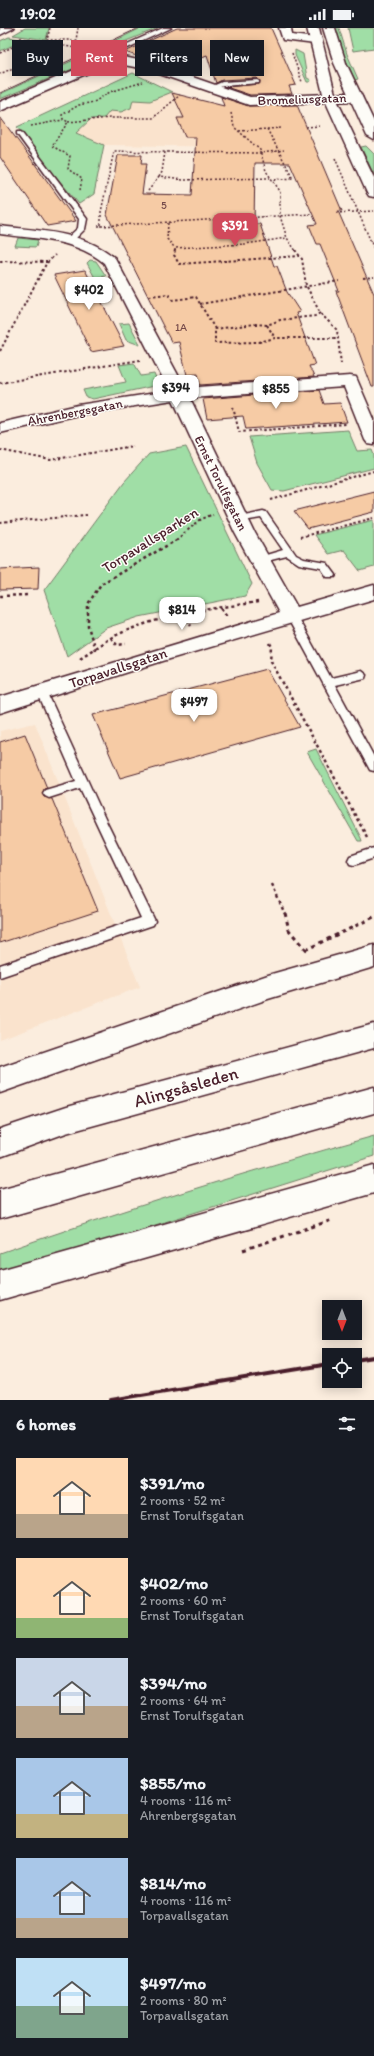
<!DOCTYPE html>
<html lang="en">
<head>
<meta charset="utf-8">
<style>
  body { margin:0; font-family:Itim,sans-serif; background:#242831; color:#f1f3f6; height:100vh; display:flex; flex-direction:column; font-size:15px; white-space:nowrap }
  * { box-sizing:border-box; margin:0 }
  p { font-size:13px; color:#9ea1a6 }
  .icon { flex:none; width:22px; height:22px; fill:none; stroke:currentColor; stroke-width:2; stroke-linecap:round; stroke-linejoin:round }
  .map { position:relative; height:1372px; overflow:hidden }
  .sheet { display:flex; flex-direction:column; background:#171b24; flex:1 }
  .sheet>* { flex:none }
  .banner { position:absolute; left:12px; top:12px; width:350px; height:36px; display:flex; gap:8px }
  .needle { width:26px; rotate:180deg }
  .buttons { position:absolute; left:322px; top:1272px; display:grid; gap:8px }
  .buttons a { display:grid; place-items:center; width:40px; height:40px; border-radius:0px; background:#171b24; box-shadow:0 2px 10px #0003; font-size:20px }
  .price { position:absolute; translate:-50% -34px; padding:0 9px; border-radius:8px; background:#fff; color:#222; font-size:13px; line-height:26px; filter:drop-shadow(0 1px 2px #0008) }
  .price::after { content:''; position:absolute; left:50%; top:24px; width:12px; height:9px; margin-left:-6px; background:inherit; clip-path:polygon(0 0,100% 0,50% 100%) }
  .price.active { background:#d1495b; color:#fff }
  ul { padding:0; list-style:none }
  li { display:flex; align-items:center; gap:12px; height:100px; padding:0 16px }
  li span { display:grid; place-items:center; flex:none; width:112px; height:80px; border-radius:0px; color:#555 }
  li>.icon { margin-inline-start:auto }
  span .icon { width:48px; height:48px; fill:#fffc; stroke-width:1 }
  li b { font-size:17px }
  h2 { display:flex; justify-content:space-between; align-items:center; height:48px; padding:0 16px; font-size:17px }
  .tag { padding:0 14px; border-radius:0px; background:#171b24; box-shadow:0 2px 10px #0003; font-size:14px; line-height:36px }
  .tag.active { background:#d1495b; color:#fff }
  .status { display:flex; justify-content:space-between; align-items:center; height:28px; padding:0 20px; background:#171b24; direction:ltr }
  .status svg { height:11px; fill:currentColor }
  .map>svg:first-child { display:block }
</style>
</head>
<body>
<div class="status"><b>19:02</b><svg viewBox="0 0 49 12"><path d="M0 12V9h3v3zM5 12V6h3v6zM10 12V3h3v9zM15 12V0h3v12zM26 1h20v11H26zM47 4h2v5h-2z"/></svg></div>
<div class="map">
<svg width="374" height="1372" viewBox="0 0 374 1372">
  <rect width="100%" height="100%" fill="#fbedde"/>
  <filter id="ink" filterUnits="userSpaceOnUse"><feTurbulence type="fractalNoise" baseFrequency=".025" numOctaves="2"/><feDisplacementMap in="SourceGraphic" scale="8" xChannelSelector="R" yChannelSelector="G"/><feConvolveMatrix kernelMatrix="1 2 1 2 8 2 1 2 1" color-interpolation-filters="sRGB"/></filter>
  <g filter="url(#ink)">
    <path fill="#fae3cd" d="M 169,63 L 201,73 L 238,119 L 104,117 L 76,105 L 90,93 L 106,72 Z
      M 35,695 L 140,959 L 0,1012 L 0,703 Z"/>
    <path fill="#a0dea6" stroke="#757e68" d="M 25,0 L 49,0 L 46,12 L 13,7 Z
      M 141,0 L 158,0 L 119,16 L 126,18 C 114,24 107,28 94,23 Z
      M 336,0 L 339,0 L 347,26 L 358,51 L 355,52 L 344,28 Z
      M 348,0 L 374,0 L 374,20 L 353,23 Z
      M 9,9 L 46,15 L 46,16 L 42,18 L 23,13 L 0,23 L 0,13 Z
      M 295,22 L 303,26 L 307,50 L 311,52 L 310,54 L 307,54 L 295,27 Z
      M 89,25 L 99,30 L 0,71 L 0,66 Z
      M 133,45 L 172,64 L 150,73 L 133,72 L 131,80 L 121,84 L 110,83 L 104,90 L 91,91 L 76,105 L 104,117 L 94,166 L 79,176 L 37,126 L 37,124 L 17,99 Z
      M 366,118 L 374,126 L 374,147 L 361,119 Z
      M 18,210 L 38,212 L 36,219 L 15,218 Z
      M 90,232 L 96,233 L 106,248 L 95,250 L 87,235 Z
      M 129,295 L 140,316 L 140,317 L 126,312 L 119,296 Z
      M 134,335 L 141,348 L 154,346 L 157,353 L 154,358 L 93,371 L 86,369 L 83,362 L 126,354 L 119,337 Z
      M 348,402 L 357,423 L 372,422 L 374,427 L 374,440 L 284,463 L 272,462 L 257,435 L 249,409 Z
      M 186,419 L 252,556 L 245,568 L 139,589 L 106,600 L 67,628 L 44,562 L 124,454 L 149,426 Z
      M 374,492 L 374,539 L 360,543 L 344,522 L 328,526 L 314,507 Z
      M 316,721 L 361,810 L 362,813 L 358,813 L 307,724 Z
      M 374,1108 L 374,1128 L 0,1246 L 0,1225 C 123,1182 248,1143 374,1108 Z"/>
    <path fill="#f6cba5" stroke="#4a1f2b" d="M 177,0 L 271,0 L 296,57 L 289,58 L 292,66 L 250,67 L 226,59 L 259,56 L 260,53 L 257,50 L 222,52 L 216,55 L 207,27 L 182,37 L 163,30 L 154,34 L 125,24 Z
      M 172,65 L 224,78 L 221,69 L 249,78 L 297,77 L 342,183 L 338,183 L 374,266 L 374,359 L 372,359 L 336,263 L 339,263 L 320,216 L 317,216 L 309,197 L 317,196 L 290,135 L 255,135 L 254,196 L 260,196 L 274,238 L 277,238 L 287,264 L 300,284 L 296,285 L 315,337 L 309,338 L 314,349 L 200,357 L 198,346 L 187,347 L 179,314 L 172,315 L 166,304 L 107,187 L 118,127 L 142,127 L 141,136 L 146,136 L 142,166 L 192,167 L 196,109 L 185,109 L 177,90 L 184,90 Z
      M 0,89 L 24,121 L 76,193 L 47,198 L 0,129 Z
      M 85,242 L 97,265 L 124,318 L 91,324 L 54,247 Z
      M 319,362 L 324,376 L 340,375 L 347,394 L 246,401 L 243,388 L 207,391 L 203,371 Z
      M 374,463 L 374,484 L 308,501 L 294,483 Z
      M 39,539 L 38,561 L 0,562 L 0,541 Z
      M 267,641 L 300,699 L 120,750 L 93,687 Z
      M 25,706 L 47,760 L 44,761 L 42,766 L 44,769 L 52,771 L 98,883 L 0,915 L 0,714 Z"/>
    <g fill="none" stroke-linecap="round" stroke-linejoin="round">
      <defs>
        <path id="service" d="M 163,0 L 171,0 L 119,24 L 117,34 L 112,33 L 114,22 Z
          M 257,52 L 259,53 L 259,55 L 223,58 L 211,62 L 208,60 L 222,54 Z
          M 17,104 L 21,104 L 87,191 L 85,201 L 72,214 L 65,212 L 78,200 L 79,191 L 17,106 Z
          M 263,483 L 266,484 L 296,527 L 304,531 L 327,535 L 336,547 L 335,549 L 327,549 L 321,540 L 299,536 L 287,528 L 259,535 L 256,534 L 254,532 L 256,530 L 283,522 L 261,490 L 238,494 L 233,491 L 235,489 Z
          M 291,583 L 296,587 L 331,650 L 361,643 L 366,647 L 365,650 L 335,657 L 374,729 L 374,743 L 370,742 L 286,587 Z
          M 42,660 L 47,664 L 106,793 L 155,893 L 153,897 L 0,949 L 0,937 L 141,890 L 80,760 L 49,770 L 45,768 L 43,765 L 45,762 L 76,753 L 37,664 Z
          M 374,820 L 374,830 L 354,837 L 350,836 L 348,832 L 350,828 Z"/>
        <path id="minor" d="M 0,0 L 14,0 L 0,7 Z
          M 279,0 L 291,0 L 292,7 L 315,10 L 321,13 L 315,16 L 283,12 Z
          M 124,29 L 152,35 L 250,69 L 356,65 L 362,69 L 356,73 L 249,77 L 145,41 L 124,37 L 102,39 L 0,83 L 0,74 L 95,33 Z
          M 0,198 C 40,203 83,203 115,230 L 185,360 L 350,348 L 356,349 L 374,391 L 374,417 L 368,416 L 365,412 L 344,359 L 190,370 L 255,505 L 297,579 L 374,557 L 374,571 L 163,633 L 0,685 L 0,669 L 279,585 L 235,505 L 173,372 L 78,387 L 0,405 L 0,395 L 78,377 L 169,363 L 104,235 C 75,211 36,211 0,206 Z"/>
        <path id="tertiary" d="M 307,0 L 319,0 L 336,70 L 374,150 L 374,169 L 369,168 L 367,165 L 324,70 Z
          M 323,0 L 335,0 L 346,35 L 374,94 L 374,112 L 367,108 L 334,35 Z"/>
        <path id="motorway" d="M 374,917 L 374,939 L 268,971 L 0,1065 L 0,1039 L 268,947 Z
          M 374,996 L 374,1020 L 66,1105 L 0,1129 L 0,1101 L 66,1079 Z
          M 374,1059 L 374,1085 L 0,1191 L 0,1161 Z
          M 374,1137 L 374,1165 L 0,1272 L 0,1242 Z"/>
      </defs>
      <use href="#service" stroke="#4a1f2b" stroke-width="3"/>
      <use href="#minor" stroke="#4a1f2b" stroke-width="3"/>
      <use href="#tertiary" stroke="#4a1f2b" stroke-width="3"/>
      <use href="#motorway" stroke="#4a1f2b" stroke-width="3"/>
      <path stroke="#4a1f2b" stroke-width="1.5" stroke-dasharray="2 2" stroke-linecap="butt" d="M 50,0 L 47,12 L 76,12 L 78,0
        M 20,10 L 76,20
        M 0,25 L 23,14 L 50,23 L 0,46
        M 292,25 L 302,54
        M 231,85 L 234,99 L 260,122 L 266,143 L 280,163 L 280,188 L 287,210 L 296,223
        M 68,94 L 110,90 L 153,90 L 180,67
        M 31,98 L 63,92
        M 306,99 L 321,98
        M 267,101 L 293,150 L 272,152
        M 239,103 L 282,100
        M 335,130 L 374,221
        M 159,149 L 162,144 L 165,124 L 261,125 L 284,122
        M 80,162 L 82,151 L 68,141 L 70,128 L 52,118 L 68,94 L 63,91 L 62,87 L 79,77 L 94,74 L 110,64 L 143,54
        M 148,163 L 159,149 L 183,152 L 270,150
        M 336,185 L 374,183
        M 168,195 L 167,211 L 175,220
        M 98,198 L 101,198 L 101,184 L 114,123 L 165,124
        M 101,198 L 312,186
        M 175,223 L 175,220 L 245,216 L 287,210"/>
      <path stroke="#4a1f2b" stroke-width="2" stroke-dasharray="2.5 2.5" stroke-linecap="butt" d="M 175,222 L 174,227 L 179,236 L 300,228
        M 295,222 L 302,231 L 306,257 L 320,285 L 337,302 L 341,336
        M 0,233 L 47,234
        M 363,250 L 374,249
        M 149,268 L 168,266 L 173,272 L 196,269 L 215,301
        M 200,276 L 339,253
        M 320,285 L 315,288 L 280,292 L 267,297 L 255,296 L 215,301 L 215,315 L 259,314 L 275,310 L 337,310
        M 267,297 L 275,310
        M 0,323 L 46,236 L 55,227
        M 0,355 L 140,332
        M 233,379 L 239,404 L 346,396
        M 0,422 L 50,432 L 133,418
        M 271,472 L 374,443
        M 0,495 L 86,487
        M 300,509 L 374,490
        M 176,512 L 200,492 L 213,486"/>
      <path stroke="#4a1f2b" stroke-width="2.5" stroke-dasharray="3 3" stroke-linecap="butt" d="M 0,568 L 28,567
        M 221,580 L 227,588
        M 184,586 L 191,598
        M 111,610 L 117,617 L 126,616
        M 270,615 L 272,619 L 271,633 L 367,809
        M 95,622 L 88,598 L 88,576 L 101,556 L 178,511
        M 80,630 C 93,622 105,612 119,606 C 163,586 211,581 258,574
        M 272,857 L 285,886"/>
      <path stroke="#4a1f2b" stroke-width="3" stroke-dasharray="4 4" stroke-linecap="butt" d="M 285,885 L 289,902 L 305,921
        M 305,922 L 374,889
        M 243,1222 L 332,1192"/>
      <use href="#service" fill="#fdfcf7" fill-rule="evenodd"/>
      <use href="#minor" fill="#fdfcf7" fill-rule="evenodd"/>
      <use href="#tertiary" fill="#fdfcf7" fill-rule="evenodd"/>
      <use href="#motorway" fill="#fdfcf7" fill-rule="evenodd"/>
      <path stroke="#4a1f2b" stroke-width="1" d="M 0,65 L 139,0"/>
      <path stroke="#4a1f2b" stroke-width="4" d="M 355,1332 L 374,1329
        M 111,1372 L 329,1336"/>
    </g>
  </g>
  <g text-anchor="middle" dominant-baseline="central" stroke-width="3" stroke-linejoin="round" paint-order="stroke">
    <g font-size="11" fill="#754a4a">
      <text x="164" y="177">5</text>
      <text x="181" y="299">1A</text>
    </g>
    <g font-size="13" fill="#4a1f2b" stroke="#fdfcf7">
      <text transform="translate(302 71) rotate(-2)">Bromeliusgatan</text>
      <text transform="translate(75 384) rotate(-11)">Ahrenbergsgatan</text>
      <text transform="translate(221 455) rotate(64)">Ernst Torulfsgatan</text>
    </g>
    <g font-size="15" fill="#4a1f2b" stroke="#fdfcf7">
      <text transform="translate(150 512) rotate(-32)">Torpavallsparken</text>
      <text transform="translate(118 640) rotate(-18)">Torpavallsgatan</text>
    </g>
    <g font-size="18" fill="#4a1f2b" stroke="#fdfcf7">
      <text transform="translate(186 1059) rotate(-16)">Alingsåsleden</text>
    </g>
  </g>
</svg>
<div class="buttons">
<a><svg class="needle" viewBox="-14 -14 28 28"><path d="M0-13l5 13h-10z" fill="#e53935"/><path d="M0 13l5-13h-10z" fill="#9ea1a6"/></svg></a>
<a><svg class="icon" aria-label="locate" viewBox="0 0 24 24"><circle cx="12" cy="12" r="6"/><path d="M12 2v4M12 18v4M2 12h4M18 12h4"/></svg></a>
</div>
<b class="price active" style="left:235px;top:219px">$391</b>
<b class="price" style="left:89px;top:283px">$402</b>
<b class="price" style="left:176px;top:381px">$394</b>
<b class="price" style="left:276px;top:382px">$855</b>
<b class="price" style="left:182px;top:603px">$814</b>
<b class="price" style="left:194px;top:695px">$497</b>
<div class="banner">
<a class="tag">Buy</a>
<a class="tag active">Rent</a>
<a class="tag">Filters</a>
<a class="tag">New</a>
</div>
</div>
<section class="sheet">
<h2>6 homes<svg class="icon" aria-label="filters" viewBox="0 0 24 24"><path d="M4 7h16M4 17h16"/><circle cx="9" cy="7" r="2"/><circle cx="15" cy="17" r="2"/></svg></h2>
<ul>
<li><span style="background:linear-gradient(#ffd9b3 70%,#b9a48a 0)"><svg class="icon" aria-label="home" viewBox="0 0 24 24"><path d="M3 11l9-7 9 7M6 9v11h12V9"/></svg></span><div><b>$391/mo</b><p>2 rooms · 52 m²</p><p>Ernst Torulfsgatan</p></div></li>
<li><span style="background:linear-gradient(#ffd9b3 75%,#8fb573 0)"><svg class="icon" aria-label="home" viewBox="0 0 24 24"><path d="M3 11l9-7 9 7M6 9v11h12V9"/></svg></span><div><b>$402/mo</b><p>2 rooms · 60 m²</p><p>Ernst Torulfsgatan</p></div></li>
<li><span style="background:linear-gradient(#c9d6e8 60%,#b9a48a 0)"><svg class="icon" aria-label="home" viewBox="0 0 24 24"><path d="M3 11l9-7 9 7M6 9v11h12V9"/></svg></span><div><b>$394/mo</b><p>2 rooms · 64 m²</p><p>Ernst Torulfsgatan</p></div></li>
<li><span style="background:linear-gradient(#a9c7e8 70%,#c2b280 0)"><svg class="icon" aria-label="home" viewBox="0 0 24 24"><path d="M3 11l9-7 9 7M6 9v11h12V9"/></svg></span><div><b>$855/mo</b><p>4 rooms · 116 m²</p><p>Ahrenbergsgatan</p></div></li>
<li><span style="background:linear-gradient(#a9c7e8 75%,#b9a48a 0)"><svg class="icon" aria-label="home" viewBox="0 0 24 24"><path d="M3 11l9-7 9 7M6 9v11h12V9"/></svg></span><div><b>$814/mo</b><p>4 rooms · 116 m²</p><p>Torpavallsgatan</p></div></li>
<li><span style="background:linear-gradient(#bfe0f5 60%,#7fa58c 0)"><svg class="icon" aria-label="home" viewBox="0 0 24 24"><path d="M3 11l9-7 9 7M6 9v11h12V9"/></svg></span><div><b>$497/mo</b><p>2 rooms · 80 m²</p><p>Torpavallsgatan</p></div></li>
</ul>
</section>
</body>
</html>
